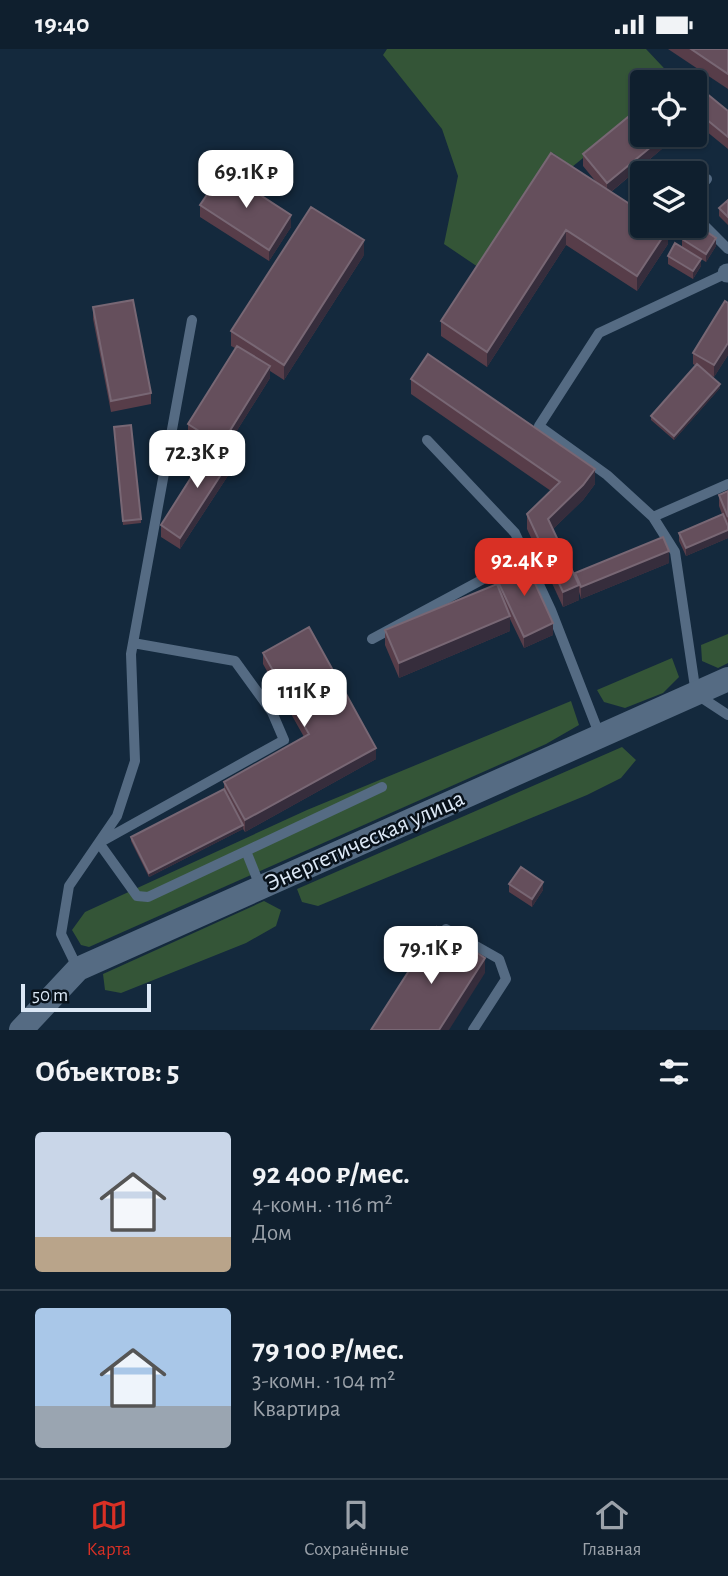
<!DOCTYPE html>
<html lang="ru">
<head>
<meta charset="utf-8">
<style>
  body { margin:0; font-family:"Alegreya Sans",sans-serif; background:#182736; color:#f1f3f6; height:100vh; display:flex; flex-direction:column; font-size:26px; white-space:nowrap }
  * { box-sizing:border-box; margin:0 }
  p { font-size:23px; color:#9ba2aa }
  .icon { flex:none; width:38px; height:38px; fill:none; stroke:currentColor; stroke-width:2; stroke-linecap:round; stroke-linejoin:round }
  .map { position:relative; height:981px; overflow:hidden }
  .sheet { display:flex; flex-direction:column; background:#0f1f2e; flex:1 }
  .sheet>* { flex:none }
  .controls { position:absolute; left:630px; top:21px; display:grid; gap:14px }
  .controls a { display:grid; place-items:center; width:77px; height:77px; border-radius:7px; background:#0f1f2e; box-shadow:0 2px 5px #0004,0 0 0 2px #2f3d4a; font-size:35px }
  .scale { position:absolute; left:21px; bottom:18px; width:130px; box-sizing:border-box; padding-left:7px; border:4px solid #dce8f6; border-top:0; font-size:19px; line-height:24px; white-space:nowrap; color:#dce8f6; -webkit-text-stroke:5px #08111a; paint-order:stroke }
  .price { position:absolute; translate:-50% -60px; padding:0 16px; border-radius:14px; background:#fff; color:#222; font-size:23px; line-height:46px; filter:drop-shadow(0 2px 4px #0008) }
  .price::after { content:''; position:absolute; left:50%; top:42px; width:21px; height:16px; margin-left:-10px; background:inherit; clip-path:polygon(0 0,100% 0,50% 100%) }
  .price.current { background:#d93025; color:#fff }
  ul { padding:0; list-style:none }
  li { display:flex; align-items:center; gap:21px; height:175px; padding:0 35px }
  li+li { border-top:2px solid #2f3d4a }
  li span { display:grid; place-items:center; flex:none; width:196px; height:140px; border-radius:7px; color:#555 }
  li>.icon { margin-inline-start:auto }
  span .icon { width:84px; height:84px; fill:#fffc; stroke-width:1 }
  li b { font-size:30px }
  h2 { display:flex; justify-content:space-between; align-items:center; height:84px; padding:0 35px; font-size:30px }
  .status { display:flex; justify-content:space-between; align-items:center; height:49px; padding:0 35px; background:#0f1f2e; direction:ltr }
  .status svg { height:19px; fill:currentColor }
  .tabs { display:flex; justify-content:space-around; align-items:center; height:98px; border-top:2px solid #2f3d4a; background:#0f1f2e; font-size:19px; color:#9ba2aa }
  .tabs a { display:grid; justify-items:center; gap:4px }
  .tabs .current { color:#d93025 }
  .map>svg:first-child { display:block }
</style>
</head>
<body>
<div class="status"><b>19:40</b><svg viewBox="0 0 49 12"><path d="M0 12V9h3v3zM5 12V6h3v6zM10 12V3h3v9zM15 12V0h3v12zM26 1h20v11H26zM47 4h2v5h-2z"/></svg></div>
<div class="map">
<svg width="728" height="981" viewBox="0 0 728 981">
  <rect width="100%" height="100%" fill="#14293d"/>
  <path fill="#345537" d="M 387,0 L 646,0 L 677,33 L 642,33 L 642,61 L 572,118 L 553,104 L 478,218 L 444,195 L 458,127 L 442,80 L 383,6 Z
    M 728,585 L 728,614 L 718,619 L 702,612 L 701,596 Z
    M 672,609 L 679,628 L 663,644 L 625,659 L 604,653 L 597,641 Z
    M 571,652 L 579,676 L 546,695 L 89,898 L 81,896 L 72,881 L 85,863 L 307,761 Z
    M 622,698 L 636,711 L 621,729 L 587,746 L 318,857 L 302,853 L 297,840 Z
    M 264,852 L 281,861 L 276,877 L 246,894 L 121,944 L 105,941 L 103,925 Z"/>
  <g fill="none" stroke-linecap="round" stroke-linejoin="round">
    <path stroke="#556b83" stroke-width="10" d="M 695,143 L 707,130
      M 695,167 L 728,200
      M 727,224 L 599,284 L 539,377 L 607,426 L 653,468 L 675,503 L 696,645 L 728,666
      M 427,391 L 515,484 L 551,561 L 600,687
      M 653,468 L 728,435
      M 372,590 L 526,507
      M 133,594 L 235,612 L 272,663 L 284,691 L 99,794 L 137,847 L 148,848 L 246,802
      M 260,837 L 246,802 L 382,738
      M 446,880 L 499,910 L 506,930 L 473,981
      M 78,920 L 61,885 L 69,837 L 117,767 L 135,712 L 131,605 L 192,271"/>
    <path stroke="#556b83" stroke-width="19" d="M 727,224 L 728,224"/>
    <path stroke="#556b83" stroke-width="24" d="M 21,981 L 78,920 L 728,630"/>
  </g>
  <path fill="#573d49" d="M 668,0 L 728,0 L 728,40 Z
    M 695,35 L 728,62 L 728,100 L 695,73 Z
    M 663,99 L 611,143 L 668,195 L 637,242 L 566,196 L 487,318 L 441,287 L 441,272 L 597,134 L 583,117 L 583,105 Z
    M 728,151 L 728,176 L 719,167 L 719,159 Z
    M 200,156 L 291,178 L 269,212 L 200,168 Z
    M 682,190 L 716,197 L 706,213 L 701,210 L 701,217 L 693,230 L 668,215 L 668,207 L 682,198 Z
    M 364,206 L 284,331 L 270,322 L 270,329 L 224,402 L 233,419 L 180,500 L 161,488 L 161,476 L 209,400 L 188,386 L 188,375 L 235,299 L 231,297 L 231,282 Z
    M 728,254 L 728,306 L 714,328 L 707,324 L 720,339 L 674,391 L 651,371 L 651,367 L 696,317 L 693,315 L 693,304 Z
    M 93,258 L 151,344 L 151,355 L 111,363 L 93,270 Z
    M 411,330 L 595,435 L 583,451 L 553,480 L 575,529 L 575,524 L 669,514 L 581,550 L 579,543 L 579,551 L 563,558 L 527,480 L 527,465 L 551,442 L 411,345 Z
    M 114,382 L 141,470 L 141,474 L 123,476 Z
    M 728,442 L 728,489 L 686,507 L 679,492 L 679,484 L 722,465 L 719,457 L 719,446 Z
    M 494,524 L 553,586 L 524,599 L 510,570 L 510,582 L 399,629 L 385,596 L 385,581 L 495,536 Z
    M 263,604 L 376,710 L 245,783 L 243,780 L 149,828 L 131,792 L 131,788 L 224,740 L 224,733 L 304,688 L 263,615 Z
    M 509,835 L 543,841 L 532,858 L 509,843 Z"/>
  <path fill="#362d3c" d="M 663,88 L 663,99 L 607,146 L 607,134 Z
    M 291,166 L 291,178 L 269,212 L 269,201 Z
    M 668,180 L 668,195 L 637,242 L 637,227 Z
    M 566,181 L 566,196 L 487,318 L 487,303 Z
    M 716,189 L 716,197 L 706,213 L 706,205 Z
    M 364,191 L 364,206 L 284,331 L 284,316 Z
    M 701,210 L 701,217 L 693,230 L 693,222 Z
    M 728,294 L 728,306 L 714,328 L 714,316 Z
    M 270,317 L 270,329 L 221,407 L 221,396 Z
    M 720,335 L 720,339 L 674,391 L 674,387 Z
    M 233,407 L 233,419 L 180,500 L 180,489 Z
    M 595,420 L 595,435 L 583,451 L 548,485 L 548,470 Z
    M 728,481 L 728,489 L 686,507 L 686,499 Z
    M 669,502 L 669,514 L 581,550 L 581,538 Z
    M 579,536 L 579,551 L 563,558 L 563,543 Z
    M 510,567 L 510,582 L 399,629 L 399,614 Z
    M 553,574 L 553,586 L 524,599 L 524,588 Z
    M 376,699 L 376,710 L 245,783 L 245,771 Z
    M 243,776 L 243,780 L 149,828 L 149,824 Z
    M 543,833 L 543,841 L 532,858 L 532,850 Z
    M 485,909 L 485,924 L 449,981 L 439,981 Z"/>
  <path fill="#654f5c" stroke="#786774" stroke-width="2" d="M 691,0 L 728,0 L 728,25 Z
    M 695,35 L 728,62 L 728,88 L 695,61 Z
    M 639,59 L 642,63 L 642,86 L 661,86 L 663,88 L 607,134 L 583,105 Z
    M 551,104 L 642,163 L 642,177 L 663,177 L 668,180 L 637,227 L 566,181 L 487,303 L 441,272 Z
    M 223,122 L 291,166 L 269,201 L 200,156 Z
    M 728,151 L 728,168 L 719,159 Z
    M 311,158 L 364,191 L 284,316 L 231,282 Z
    M 695,175 L 716,189 L 706,205 L 682,190 L 690,177 L 695,177 Z
    M 675,194 L 701,210 L 693,222 L 668,207 Z
    M 133,251 L 151,344 L 111,352 L 93,258 Z
    M 725,252 L 728,254 L 728,294 L 714,316 L 693,304 Z
    M 237,297 L 270,317 L 221,396 L 188,375 Z
    M 428,305 L 595,420 L 583,436 L 548,470 L 579,536 L 563,543 L 527,465 L 560,433 L 411,330 Z
    M 697,315 L 720,335 L 674,387 L 651,367 Z
    M 131,376 L 141,470 L 123,472 L 114,378 Z
    M 213,394 L 233,407 L 180,489 L 161,476 Z
    M 728,442 L 728,468 L 719,446 Z
    M 723,465 L 728,477 L 728,481 L 686,499 L 679,484 Z
    M 663,488 L 669,502 L 581,538 L 575,524 Z
    M 524,510 L 553,574 L 524,588 L 494,524 Z
    M 497,535 L 510,567 L 399,614 L 385,581 Z
    M 309,578 L 376,699 L 245,771 L 224,733 L 309,685 L 263,604 Z
    M 224,740 L 243,776 L 149,824 L 131,788 Z
    M 521,818 L 543,833 L 532,850 L 509,835 Z
    M 437,878 L 485,909 L 439,981 L 371,981 Z"/>
  <g text-anchor="middle" dominant-baseline="central" stroke-width="5" stroke-linejoin="round" paint-order="stroke">
    <g font-size="24" fill="#dce8f6" stroke="#08111a">
      <text transform="translate(365 792) rotate(-24)">Энергетическая улица</text>
    </g>
  </g>
</svg>
<div class="controls">
<a><svg class="icon" aria-label="locate" viewBox="0 0 24 24"><circle cx="12" cy="12" r="6"/><path d="M12 2v4M12 18v4M2 12h4M18 12h4"/></svg></a>
<a><svg class="icon" aria-label="layers" viewBox="0 0 24 24"><path d="M12 4l9 5-9 5-9-5zM3 14l9 5 9-5"/></svg></a>
</div>
<div class="scale">50 m</div>
<b class="price" style="left:246px;top:161px">69.1K ₽</b>
<b class="price" style="left:197px;top:441px">72.3K ₽</b>
<b class="price current" style="left:524px;top:549px">92.4K ₽</b>
<b class="price" style="left:304px;top:680px">111K ₽</b>
<b class="price" style="left:431px;top:937px">79.1K ₽</b>
</div>
<section class="sheet">
<h2>Объектов: 5<svg class="icon" aria-label="filters" viewBox="0 0 24 24"><path d="M4 7h16M4 17h16"/><circle cx="9" cy="7" r="2"/><circle cx="15" cy="17" r="2"/></svg></h2>
<ul>
<li><span style="background:linear-gradient(#c9d6e8 75%,#b9a48a 0)"><svg class="icon" aria-label="home" viewBox="0 0 24 24"><path d="M3 11l9-7 9 7M6 9v11h12V9"/></svg></span><div><b>92 400 ₽/мес.</b><p>4-комн. · 116 m²</p><p>Дом</p></div></li>
<li><span style="background:linear-gradient(#a9c7e8 70%,#9aa5b1 0)"><svg class="icon" aria-label="home" viewBox="0 0 24 24"><path d="M3 11l9-7 9 7M6 9v11h12V9"/></svg></span><div><b>79 100 ₽/мес.</b><p>3-комн. · 104 m²</p><p>Квартира</p></div></li>
</ul>
</section>
<nav class="tabs">
<a class="current"><svg class="icon" aria-label="map" viewBox="0 0 24 24"><path d="M3 6l6-2 6 2 6-2v14l-6 2-6-2-6 2zM9 4v14M15 6v14"/></svg>Карта</a>
<a><svg class="icon" aria-label="saved" viewBox="0 0 24 24"><path d="M7 4h10v16l-5-4-5 4z"/></svg>Сохранённые</a>
<a><svg class="icon" aria-label="home" viewBox="0 0 24 24"><path d="M3 11l9-7 9 7M6 9v11h12V9"/></svg>Главная</a>
</nav>
</body>
</html>
